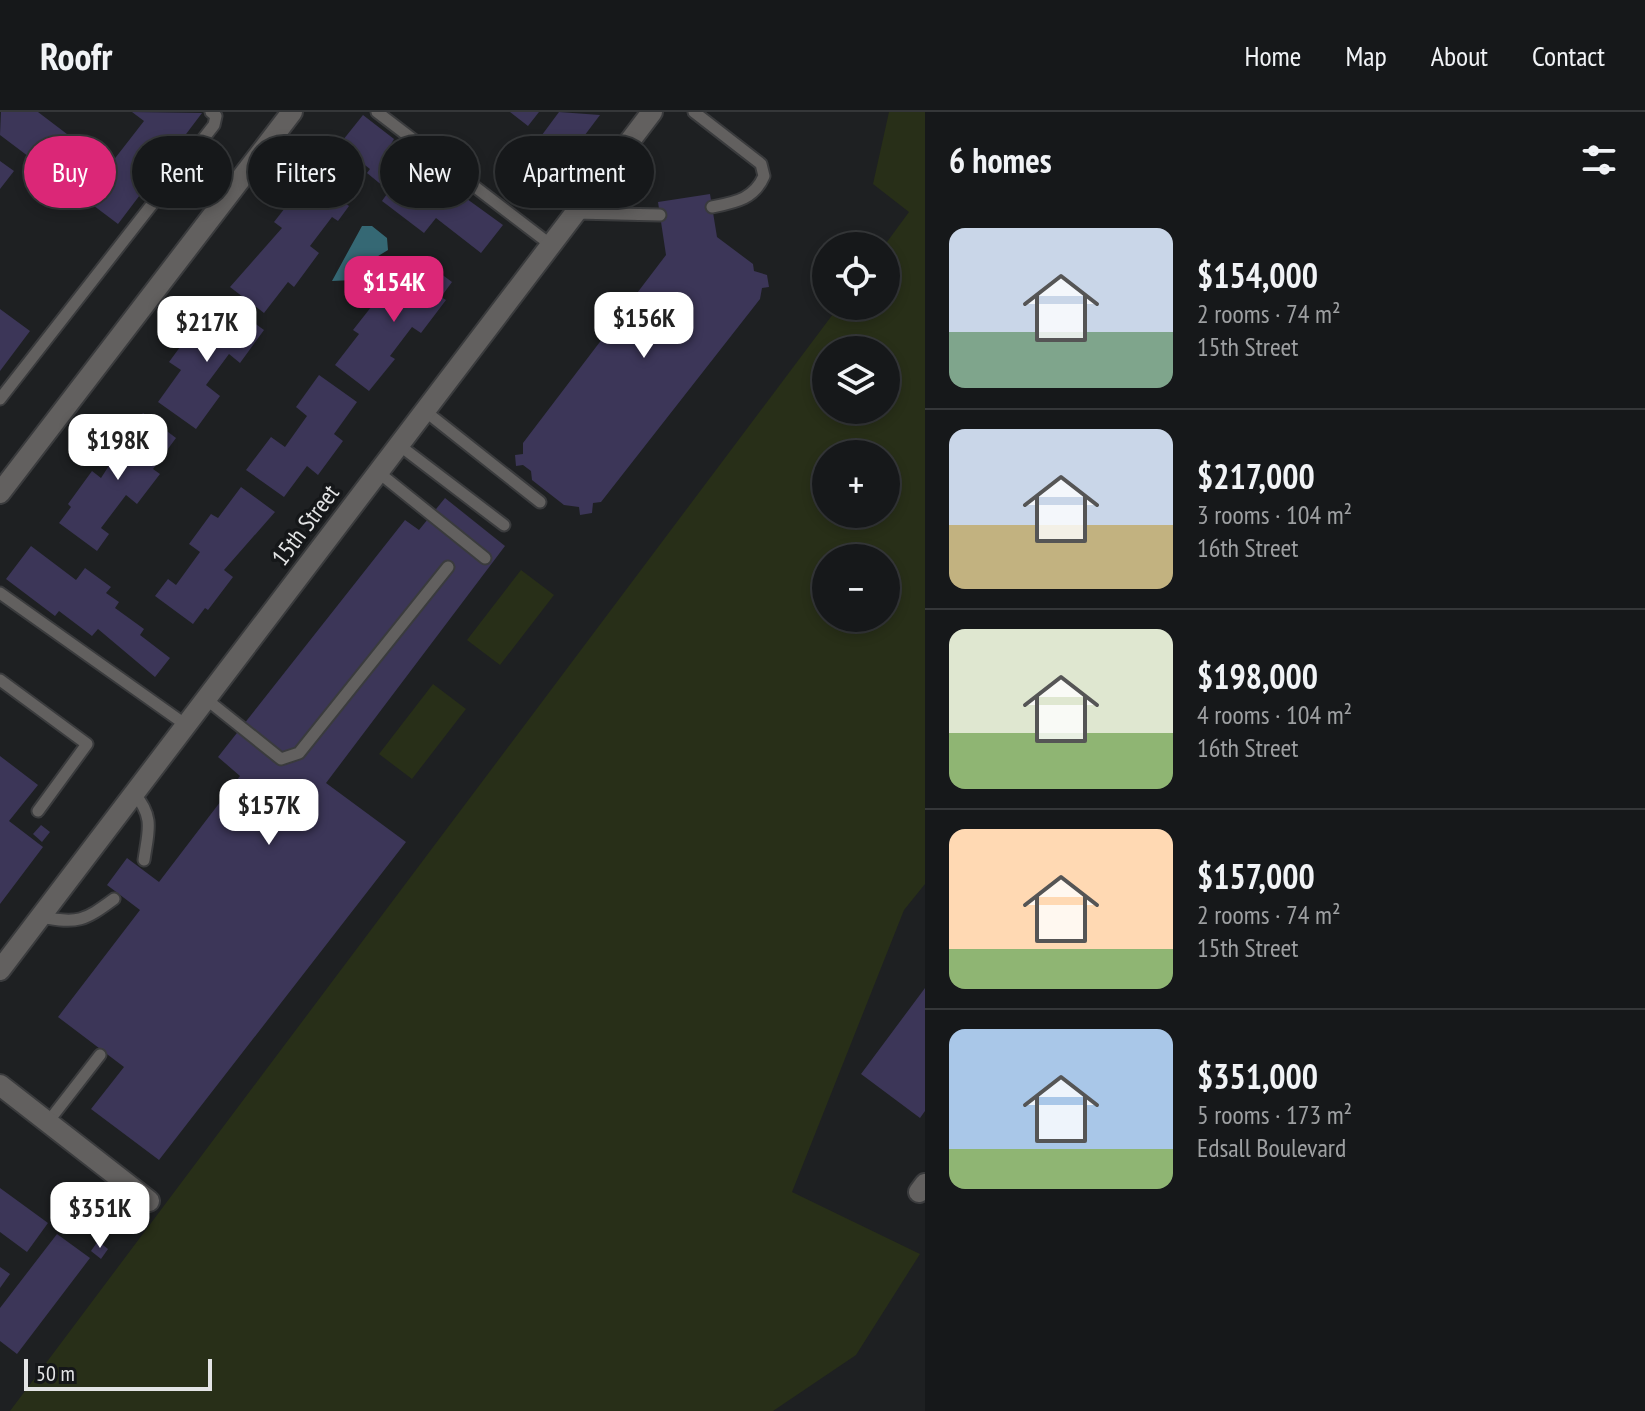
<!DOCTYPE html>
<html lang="en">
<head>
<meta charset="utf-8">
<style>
  body { margin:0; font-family:"PT Sans Narrow",sans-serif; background:#1f2123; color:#f1f3f6; height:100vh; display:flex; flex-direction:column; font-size:30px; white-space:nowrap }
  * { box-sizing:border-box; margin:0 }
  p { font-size:26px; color:#9ea0a2 }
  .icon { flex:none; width:44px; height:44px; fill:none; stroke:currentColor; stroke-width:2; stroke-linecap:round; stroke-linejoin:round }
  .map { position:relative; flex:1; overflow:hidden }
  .panel { display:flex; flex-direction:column; background:#16181a; width:720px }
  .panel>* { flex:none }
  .hud { position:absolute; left:24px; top:24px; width:760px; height:72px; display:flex; gap:16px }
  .tools { position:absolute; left:812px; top:120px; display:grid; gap:16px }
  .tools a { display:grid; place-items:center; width:88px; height:88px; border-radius:50%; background:#16181a; box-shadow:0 4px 12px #0003,0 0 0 2px #353739; font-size:40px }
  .scale { position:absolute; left:24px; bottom:20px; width:188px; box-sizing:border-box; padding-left:8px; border:4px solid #e3e4e5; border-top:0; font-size:22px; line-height:28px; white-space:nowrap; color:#e3e4e5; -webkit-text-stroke:6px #151719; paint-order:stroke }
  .price { position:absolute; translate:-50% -68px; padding:0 18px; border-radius:16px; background:#fff; color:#222; font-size:26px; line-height:52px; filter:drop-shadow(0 2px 4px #0008) }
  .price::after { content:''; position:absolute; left:50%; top:48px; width:24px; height:18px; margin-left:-12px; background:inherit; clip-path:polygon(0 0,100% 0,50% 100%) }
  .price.on { background:#db2777; color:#fff }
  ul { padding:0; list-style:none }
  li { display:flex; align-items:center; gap:24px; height:200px; padding:0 24px }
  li+li { border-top:2px solid #353739 }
  li span { display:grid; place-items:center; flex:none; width:224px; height:160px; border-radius:16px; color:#555 }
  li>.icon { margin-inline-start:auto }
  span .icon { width:96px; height:96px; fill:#fffc; stroke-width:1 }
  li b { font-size:34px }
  h2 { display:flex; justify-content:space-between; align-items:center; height:96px; padding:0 24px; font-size:34px }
  .tag { padding:0 28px; border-radius:36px; background:#16181a; box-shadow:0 4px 12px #0003,0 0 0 2px #353739; font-size:28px; line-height:72px }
  .tag.on { background:#db2777; color:#fff }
  header { display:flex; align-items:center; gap:48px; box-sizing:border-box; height:112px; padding:0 40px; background:#16181a; border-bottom:2px solid #353739 }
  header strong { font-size:38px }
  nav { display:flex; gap:44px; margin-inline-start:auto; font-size:28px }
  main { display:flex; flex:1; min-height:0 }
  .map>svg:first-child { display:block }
</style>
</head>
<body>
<header>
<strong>Roofr</strong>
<nav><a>Home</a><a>Map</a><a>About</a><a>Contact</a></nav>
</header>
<main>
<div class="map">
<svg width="925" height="1299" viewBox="0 0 925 1299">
  <rect width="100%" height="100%" fill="#1e2022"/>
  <path fill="#282f18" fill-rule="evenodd" d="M 889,0 L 925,0 L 925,772 L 904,798 L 792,1080 L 920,1142 L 856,1243 L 773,1299 L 10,1299 L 839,194 L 886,194 L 884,134 L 909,100 L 873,72 ZM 826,238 L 886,238 L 886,298 L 826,298 ZM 886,342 L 886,402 L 826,402 L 826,342 ZM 886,446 L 886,506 L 826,506 L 826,446 Z
    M 521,458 L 554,483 L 500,553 L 467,528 Z
    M 433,572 L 466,597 L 412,667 L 379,642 Z"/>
  <path fill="#356874" d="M 362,114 L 372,114 L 387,126 L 388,138 L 370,149 L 353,168 L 332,169 Z"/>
  <path fill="#3c3658" d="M 1,0 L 38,0 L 109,54 L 144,9 L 132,0 L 202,1 L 118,112 L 0,23 Z
    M 510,0 L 539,0 L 528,14 Z
    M 559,0 L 600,3 L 566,48 L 539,27 Z
    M 363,3 L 394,27 L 391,32 L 503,113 L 481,141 L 436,106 L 424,121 L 382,89 L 389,79 L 367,61 L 370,57 L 339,33 Z
    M 0,49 L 14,59 L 0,77 Z
    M 315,67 L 349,94 L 338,109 L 332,105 L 310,134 L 319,141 L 294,175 L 288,170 L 264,201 L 230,175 L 282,116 L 274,110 L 299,78 L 304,82 Z
    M 710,82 L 717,125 L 753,152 L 754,159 L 767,163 L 769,175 L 762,176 L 760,187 L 601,390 L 593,391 L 592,401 L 580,403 L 579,395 L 564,393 L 532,368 L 531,359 L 523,353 L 516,354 L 515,343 L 523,342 L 523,331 L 666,143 L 658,90 Z
    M 417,144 L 452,170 L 441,185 L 446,188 L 421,221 L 412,215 L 390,244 L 395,247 L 369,279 L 335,253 L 359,222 L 353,218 L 379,185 L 388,192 L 411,163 L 406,159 Z
    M 227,191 L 264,218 L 240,251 L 229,242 L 206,273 L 220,284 L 196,317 L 158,290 L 181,258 L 169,250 L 194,216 L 204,223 Z
    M 0,197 L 30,219 L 0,259 Z
    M 319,263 L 357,290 L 334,322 L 343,329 L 318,363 L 307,354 L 284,385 L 246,358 L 271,325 L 285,335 L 307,304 L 296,295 Z
    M 143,301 L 176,326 L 153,357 L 160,362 L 137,392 L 126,383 L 101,416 L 109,422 L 97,439 L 59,411 L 71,395 L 68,392 L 92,359 L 101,366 Z
    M 241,375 L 275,400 L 224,458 L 233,465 L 208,498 L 205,496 L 193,512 L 155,484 L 168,467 L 176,473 L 200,440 L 189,432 L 211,402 L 218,406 Z
    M 445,386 L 505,434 L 326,671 L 406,730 L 159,1048 L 91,997 L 124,955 L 58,905 L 140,798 L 107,773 L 127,746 L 159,770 L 240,664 L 218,645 L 405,408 L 419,418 Z
    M 31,434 L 76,468 L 85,456 L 111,475 L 106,481 L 119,490 L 115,496 L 144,517 L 140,523 L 170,546 L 155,565 L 98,517 L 92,524 L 59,499 L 55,504 L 6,467 Z
    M 0,644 L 38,673 L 9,709 L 43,735 L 0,792 Z
    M 41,713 L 50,720 L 42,730 L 33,722 Z
    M 925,876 L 925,999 L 920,1006 L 861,962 Z
    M 0,1076 L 48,1111 L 27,1140 L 0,1120 Z
    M 57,1122 L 90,1146 L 17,1242 L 0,1229 L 0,1196 Z
    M 98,1129 L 108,1137 L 101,1147 L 91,1139 Z
    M 0,1155 L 10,1162 L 0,1176 Z"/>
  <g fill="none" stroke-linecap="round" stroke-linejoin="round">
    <defs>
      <path id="lane" d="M 377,0 L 551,133
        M 694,0 L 761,52 L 764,64 C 754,87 736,90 712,95
        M 576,101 L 660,103
        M 0,287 L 214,13 L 216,4 L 211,0
        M 425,299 L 540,390
        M 399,333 L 504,413
        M 378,360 L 485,446
        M 0,481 L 186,613
        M 0,568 L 87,632 L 38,699
        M 206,587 L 281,647 L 299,641 L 448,455
        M 134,681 C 155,706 148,719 144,748
        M 41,805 C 78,812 84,809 114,787
        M 48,1010 L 100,943"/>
      <path id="street" d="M 0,381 L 292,0
        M 0,858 L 652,0
        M 0,973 L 149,1089
        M 919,1080 L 925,1072"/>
    </defs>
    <use href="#lane" stroke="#3a3b3d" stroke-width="15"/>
    <use href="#street" stroke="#3a3b3d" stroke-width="24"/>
    <use href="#lane" stroke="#62605f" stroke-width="11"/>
    <use href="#street" stroke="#62605f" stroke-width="20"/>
  </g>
  <g text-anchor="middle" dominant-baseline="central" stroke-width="7" stroke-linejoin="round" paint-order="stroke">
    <g font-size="24" fill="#e3e4e5" stroke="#151719">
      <text transform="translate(305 413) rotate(-53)">15th Street</text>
    </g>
  </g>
</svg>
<div class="tools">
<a><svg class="icon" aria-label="locate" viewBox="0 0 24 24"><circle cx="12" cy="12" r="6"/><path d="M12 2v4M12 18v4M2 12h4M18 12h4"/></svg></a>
<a><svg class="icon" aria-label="layers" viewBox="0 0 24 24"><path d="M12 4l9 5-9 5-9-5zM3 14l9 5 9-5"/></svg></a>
<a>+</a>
<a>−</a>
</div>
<div class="scale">50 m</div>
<b class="price on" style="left:394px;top:212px">$154K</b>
<b class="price" style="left:644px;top:248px">$156K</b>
<b class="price" style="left:207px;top:252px">$217K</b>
<b class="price" style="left:118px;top:370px">$198K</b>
<b class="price" style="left:269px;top:735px">$157K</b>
<b class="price" style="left:100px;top:1138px">$351K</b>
<div class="hud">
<a class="tag on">Buy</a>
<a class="tag">Rent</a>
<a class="tag">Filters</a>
<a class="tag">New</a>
<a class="tag">Apartment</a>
</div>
</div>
<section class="panel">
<h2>6 homes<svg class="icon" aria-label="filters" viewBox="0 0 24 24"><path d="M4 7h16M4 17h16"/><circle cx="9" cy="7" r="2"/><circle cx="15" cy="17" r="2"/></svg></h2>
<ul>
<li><span style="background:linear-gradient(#c9d6e8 65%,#7fa58c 0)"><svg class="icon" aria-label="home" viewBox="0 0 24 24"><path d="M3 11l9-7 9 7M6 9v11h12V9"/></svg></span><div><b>$154,000</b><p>2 rooms · 74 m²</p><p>15th Street</p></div></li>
<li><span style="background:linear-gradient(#c9d6e8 60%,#c2b280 0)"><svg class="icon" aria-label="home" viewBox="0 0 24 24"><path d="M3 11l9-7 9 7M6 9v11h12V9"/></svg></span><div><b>$217,000</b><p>3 rooms · 104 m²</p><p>16th Street</p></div></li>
<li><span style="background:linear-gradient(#dfe7d0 65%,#8fb573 0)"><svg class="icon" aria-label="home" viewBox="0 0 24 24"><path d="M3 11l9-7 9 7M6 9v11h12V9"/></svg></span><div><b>$198,000</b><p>4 rooms · 104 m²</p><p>16th Street</p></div></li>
<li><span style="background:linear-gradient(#ffd9b3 75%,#8fb573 0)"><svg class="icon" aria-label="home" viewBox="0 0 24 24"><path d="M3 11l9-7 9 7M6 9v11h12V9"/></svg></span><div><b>$157,000</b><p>2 rooms · 74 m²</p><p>15th Street</p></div></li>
<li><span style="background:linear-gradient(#a9c7e8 75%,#8fb573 0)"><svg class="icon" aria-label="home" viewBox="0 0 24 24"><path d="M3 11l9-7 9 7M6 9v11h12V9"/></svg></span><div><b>$351,000</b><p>5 rooms · 173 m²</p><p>Edsall Boulevard</p></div></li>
</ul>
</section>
</main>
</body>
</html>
